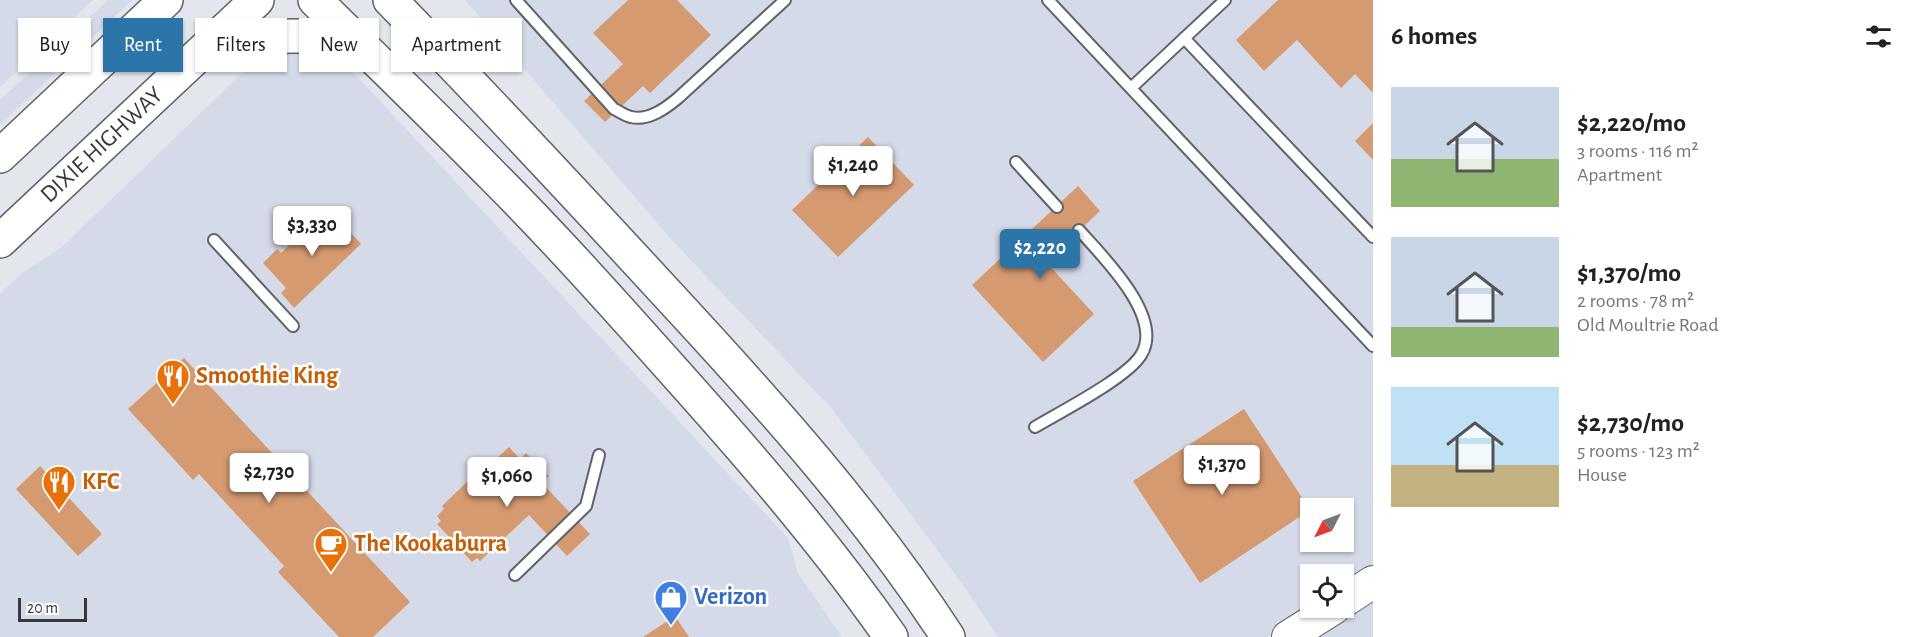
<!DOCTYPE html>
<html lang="en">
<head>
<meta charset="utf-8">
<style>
  body { margin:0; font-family:"Alegreya Sans",sans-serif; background:#f2f2f2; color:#222; height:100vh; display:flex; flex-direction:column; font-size:22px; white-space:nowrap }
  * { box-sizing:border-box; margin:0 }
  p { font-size:20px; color:#767676 }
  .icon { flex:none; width:33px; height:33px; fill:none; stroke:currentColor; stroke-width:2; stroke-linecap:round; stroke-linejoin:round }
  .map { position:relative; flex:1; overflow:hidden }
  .panel { display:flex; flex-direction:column; background:#fff; width:540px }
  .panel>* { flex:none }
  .top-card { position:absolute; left:18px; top:18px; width:570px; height:54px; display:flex; gap:12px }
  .needle { width:39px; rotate:228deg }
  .tools { position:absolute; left:1300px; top:498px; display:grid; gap:12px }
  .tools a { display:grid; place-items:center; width:54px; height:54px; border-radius:0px; background:#fff; box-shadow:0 2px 4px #0004; font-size:30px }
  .scale { position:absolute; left:18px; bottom:15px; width:69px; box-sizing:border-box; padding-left:6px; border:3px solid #37383b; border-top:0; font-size:16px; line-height:21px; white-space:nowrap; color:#37383b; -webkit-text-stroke:4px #fff; paint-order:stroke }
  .price { position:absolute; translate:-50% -51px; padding:0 14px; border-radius:6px; background:#fff; color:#222; font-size:20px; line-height:39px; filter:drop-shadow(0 2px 3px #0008) }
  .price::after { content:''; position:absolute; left:50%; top:36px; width:18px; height:14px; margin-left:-9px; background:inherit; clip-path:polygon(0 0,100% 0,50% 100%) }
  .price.selected { background:#2b75a8; color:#fff }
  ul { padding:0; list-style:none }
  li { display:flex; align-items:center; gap:18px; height:150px; padding:0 18px }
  li span { display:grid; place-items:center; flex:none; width:168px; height:120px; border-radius:0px; color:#555 }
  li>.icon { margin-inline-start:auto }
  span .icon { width:72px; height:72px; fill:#fffc; stroke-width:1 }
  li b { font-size:26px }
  h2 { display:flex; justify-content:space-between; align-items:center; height:72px; padding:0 18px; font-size:26px }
  .chip { padding:0 21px; border-radius:0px; background:#fff; box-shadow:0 2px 4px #0004; font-size:21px; line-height:54px }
  .chip.selected { background:#2b75a8; color:#fff }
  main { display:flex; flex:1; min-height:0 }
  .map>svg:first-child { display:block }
</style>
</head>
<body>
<main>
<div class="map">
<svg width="1373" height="637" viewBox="0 0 1373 637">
  <rect width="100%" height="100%" fill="#e3e6ed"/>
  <path fill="#d5dae9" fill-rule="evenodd" d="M 0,0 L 93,0 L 0,87 Z
    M 108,0 L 132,0 L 0,125 L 0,100 Z
    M 465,0 L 1373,0 L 1373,567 L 1344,586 L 1344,574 L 1311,574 L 1312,608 L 1267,637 L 998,637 L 958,578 L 832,409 L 671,239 ZM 1311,508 L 1344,508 L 1344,542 L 1311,542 Z
    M 302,48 L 333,56 L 351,70 L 788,538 L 798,573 L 842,637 L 0,637 L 0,294 L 22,273 L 61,248 L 242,73 L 267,57 Z
    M 1373,596 L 1373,637 L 1310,637 Z"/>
  <path fill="#d59a70" d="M 628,0 L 677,0 L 711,35 L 650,93 L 643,86 L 605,122 L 584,101 L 623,64 L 593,33 Z
    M 1278,0 L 1373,0 L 1373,93 L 1355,74 L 1341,88 L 1297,40 L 1264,71 L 1236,40 Z
    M 1373,123 L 1373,160 L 1355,141 Z
    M 868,137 L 914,185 L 838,257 L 792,210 Z
    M 1078,186 L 1100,211 L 1046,262 L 1094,314 L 1043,362 L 972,285 Z
    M 328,208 L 361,244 L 294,308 L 281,293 L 286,288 L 263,263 L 277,249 L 281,253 Z
    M 184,358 L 410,602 L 373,637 L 339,637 L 278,572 L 284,566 L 199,474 L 193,480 L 128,409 Z
    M 1244,409 L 1310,510 L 1200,583 L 1133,481 Z
    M 509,447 L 520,459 L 526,453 L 549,476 L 542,483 L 590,534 L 567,556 L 529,515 L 480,561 L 477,558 L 472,562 L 437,524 L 441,521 L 437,516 L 444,509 L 442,506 L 471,478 L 473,481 L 480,474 L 485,479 L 489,476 L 484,470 Z
    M 40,466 L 102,534 L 78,556 L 16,489 Z
    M 675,616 L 689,637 L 643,637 Z"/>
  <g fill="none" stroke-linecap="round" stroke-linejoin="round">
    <defs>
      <path id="service" d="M 516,0 L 614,109 C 619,111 625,116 631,117 C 649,121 666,108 678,98 L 785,0
        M 1048,0 L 1373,346
        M 1184,38 L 1373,237
        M 1131,88 L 1225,0
        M 1016,162 L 1057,207
        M 214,240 L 293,326
        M 1035,427 C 1060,412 1127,378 1141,355 C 1165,317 1102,256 1079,230
        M 515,575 L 586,506 L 599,455"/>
      <path id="secondary" d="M 1344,601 L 1373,582
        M 1288,637 L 1334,608"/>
      <path id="primary" d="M 315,0 C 374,58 434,116 492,175 C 554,237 612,302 670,367 C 748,454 824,541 891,637
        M 390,0 C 485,97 578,197 670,297 C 770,405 868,514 948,637
        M 210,45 C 260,38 317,25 363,54
        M 0,156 L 166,0
        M 0,241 L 257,0"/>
    </defs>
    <use href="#service" stroke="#606269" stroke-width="14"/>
    <use href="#secondary" stroke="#606269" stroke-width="34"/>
    <use href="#primary" stroke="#606269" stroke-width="36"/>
    <use href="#service" stroke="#fff" stroke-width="10"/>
    <use href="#secondary" stroke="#fff" stroke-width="32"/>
    <use href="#primary" stroke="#fff" stroke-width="33"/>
  </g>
  <defs>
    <symbol id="restaurant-pin" viewBox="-11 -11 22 30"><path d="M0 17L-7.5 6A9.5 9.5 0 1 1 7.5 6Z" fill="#e8710a" stroke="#fff"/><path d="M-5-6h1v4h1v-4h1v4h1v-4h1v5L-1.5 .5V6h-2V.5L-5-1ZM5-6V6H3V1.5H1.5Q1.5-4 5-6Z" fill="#fff"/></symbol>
    <symbol id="cafe-pin" viewBox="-11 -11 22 30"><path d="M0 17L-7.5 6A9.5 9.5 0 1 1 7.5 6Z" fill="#e8710a" stroke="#fff"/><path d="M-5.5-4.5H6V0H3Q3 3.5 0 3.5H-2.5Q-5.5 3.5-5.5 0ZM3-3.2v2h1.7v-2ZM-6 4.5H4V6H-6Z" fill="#fff"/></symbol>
    <symbol id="shop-pin" viewBox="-11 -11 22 30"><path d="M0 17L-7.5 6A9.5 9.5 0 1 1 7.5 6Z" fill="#3f7fe0" stroke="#fff"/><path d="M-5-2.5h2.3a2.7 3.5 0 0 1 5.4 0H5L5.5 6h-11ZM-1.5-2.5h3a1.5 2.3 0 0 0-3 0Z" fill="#fff"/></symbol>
  </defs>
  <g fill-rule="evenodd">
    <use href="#restaurant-pin" x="154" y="357" width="38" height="52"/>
    <use href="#restaurant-pin" x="40" y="463" width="38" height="52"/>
    <use href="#cafe-pin" x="312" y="525" width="38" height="52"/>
    <use href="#shop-pin" x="652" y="578" width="38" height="52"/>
  </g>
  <g text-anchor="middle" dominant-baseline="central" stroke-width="5" stroke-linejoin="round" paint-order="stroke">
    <g font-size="24" fill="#37383b" stroke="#fff">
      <text transform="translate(102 145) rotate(-43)">DIXIE HIGHWAY</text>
    </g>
    <g font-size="24" font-weight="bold" fill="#c56008" stroke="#fff" text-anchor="start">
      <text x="196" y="376">Smoothie King</text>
      <text x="82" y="482">KFC</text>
      <text x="354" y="544">The Kookaburra</text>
    </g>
    <g font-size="24" font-weight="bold" fill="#366cbe" stroke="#fff" text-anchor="start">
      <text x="694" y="597">Verizon</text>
    </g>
  </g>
</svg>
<div class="tools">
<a><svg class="needle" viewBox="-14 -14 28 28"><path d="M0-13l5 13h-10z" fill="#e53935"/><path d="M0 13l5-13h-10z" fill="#767676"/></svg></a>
<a><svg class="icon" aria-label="locate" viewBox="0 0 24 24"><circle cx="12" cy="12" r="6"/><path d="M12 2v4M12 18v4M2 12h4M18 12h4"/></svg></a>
</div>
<div class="scale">20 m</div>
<b class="price" style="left:853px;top:197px">$1,240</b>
<b class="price" style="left:312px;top:257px">$3,330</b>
<b class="price selected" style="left:1040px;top:280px">$2,220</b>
<b class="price" style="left:1222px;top:496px">$1,370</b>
<b class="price" style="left:269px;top:504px">$2,730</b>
<b class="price" style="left:507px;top:508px">$1,060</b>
<div class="top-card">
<a class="chip">Buy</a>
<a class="chip selected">Rent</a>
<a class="chip">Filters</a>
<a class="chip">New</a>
<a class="chip">Apartment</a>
</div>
</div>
<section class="panel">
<h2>6 homes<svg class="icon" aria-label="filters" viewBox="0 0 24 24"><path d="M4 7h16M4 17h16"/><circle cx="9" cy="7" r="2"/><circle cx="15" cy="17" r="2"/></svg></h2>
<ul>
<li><span style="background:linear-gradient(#c9d6e8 60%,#8fb573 0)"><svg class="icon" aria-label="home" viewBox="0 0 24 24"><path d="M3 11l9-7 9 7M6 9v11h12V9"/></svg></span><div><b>$2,220/mo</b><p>3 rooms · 116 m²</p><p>Apartment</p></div></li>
<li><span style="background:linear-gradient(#c9d6e8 75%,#8fb573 0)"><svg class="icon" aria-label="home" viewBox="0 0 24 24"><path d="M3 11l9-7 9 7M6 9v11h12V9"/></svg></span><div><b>$1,370/mo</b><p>2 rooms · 78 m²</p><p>Old Moultrie Road</p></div></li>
<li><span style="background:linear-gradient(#bfe0f5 65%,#c2b280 0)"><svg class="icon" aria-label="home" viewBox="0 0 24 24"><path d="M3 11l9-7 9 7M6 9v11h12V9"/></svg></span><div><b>$2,730/mo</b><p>5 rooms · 123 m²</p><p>House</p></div></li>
</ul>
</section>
</main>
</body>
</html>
